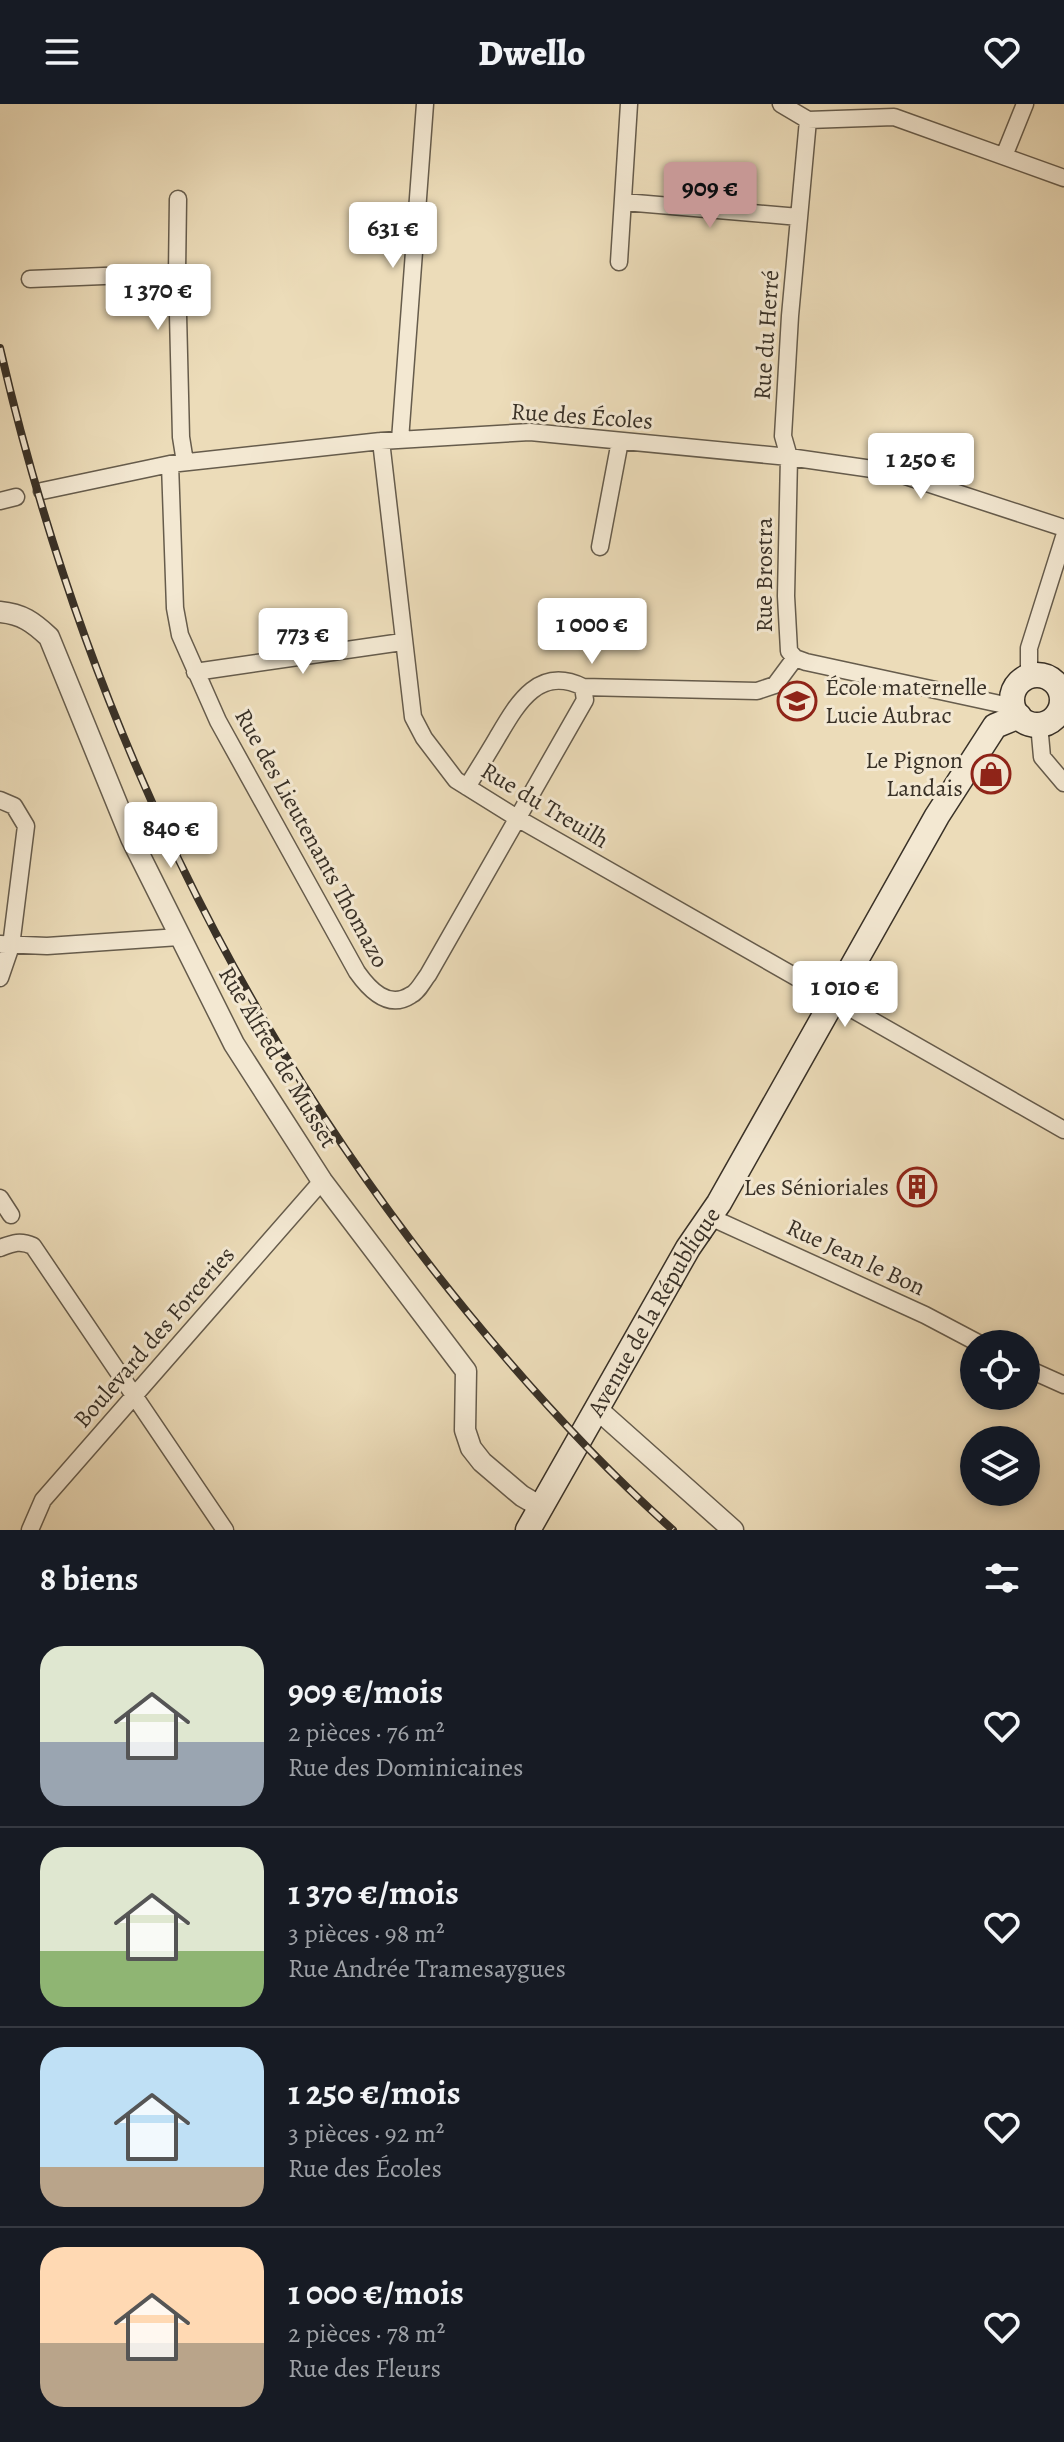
<!DOCTYPE html>
<html lang="fr">
<head>
<meta charset="utf-8">
<style>
  body { margin:0; font-family:Alegreya,serif; background:#20242c; color:#f1f3f6; height:100vh; display:flex; flex-direction:column; font-size:30px; white-space:nowrap }
  * { box-sizing:border-box; margin:0 }
  p { font-size:26px; color:#9ea1a6 }
  .icon { flex:none; width:44px; height:44px; fill:none; stroke:currentColor; stroke-width:2; stroke-linecap:round; stroke-linejoin:round }
  .map { position:relative; height:1426px; overflow:hidden }
  .panel { display:flex; flex-direction:column; background:#171b24; flex:1 }
  .panel>* { flex:none }
  .fabs { position:absolute; left:960px; top:1226px; display:grid; gap:16px }
  .fabs a { display:grid; place-items:center; width:80px; height:80px; border-radius:50%; background:#171b24; box-shadow:0 4px 12px #0003; font-size:40px }
  .price { position:absolute; translate:-50% -68px; padding:0 18px; border-radius:8px; background:#fff; color:#222; font-size:26px; line-height:52px; filter:drop-shadow(0 2px 4px #0008) }
  .price::after { content:''; position:absolute; left:50%; top:48px; width:24px; height:18px; margin-left:-12px; background:inherit; clip-path:polygon(0 0,100% 0,50% 100%) }
  .price.selected { background:#c59692; color:#111 }
  ul { padding:0; list-style:none }
  li { display:flex; align-items:center; gap:24px; height:200px; padding:0 40px }
  li+li { border-top:2px solid #363941 }
  li span { display:grid; place-items:center; flex:none; width:224px; height:160px; border-radius:24px; color:#555 }
  li>.icon { margin-inline-start:auto }
  span .icon { width:96px; height:96px; fill:#fffc; stroke-width:1 }
  li b { font-size:34px }
  h2 { display:flex; justify-content:space-between; align-items:center; height:96px; padding:0 40px; font-size:34px }
  header { display:flex; justify-content:space-between; align-items:center; height:104px; padding:0 40px; background:#171b24; font-size:36px; font-weight:800 }
  .map>svg:first-child { display:block }
</style>
</head>
<body>
<header><svg class="icon" aria-label="menu" viewBox="0 0 24 24"><path d="M4 6h16M4 12h16M4 18h16"/></svg>Dwello<svg class="icon" aria-label="heart" viewBox="0 0 24 24"><path d="M12 20l-8-8c-3-5 5-10 8-4 3-6 11-1 8 4z"/></svg></header>
<div class="map">
<svg width="1064" height="1426" viewBox="0 0 1064 1426">
  <rect width="100%" height="100%" fill="#ecdcb9"/>
  <filter id="stains"><feTurbulence type="fractalNoise" baseFrequency=".0025" numOctaves="4"/><feColorMatrix values="0 0 0 0 .2 0 0 0 0 .09 0 0 0 0 .02 0 0 0 .5 -.17"/></filter>
  <radialGradient id="worn" r=".72"><stop offset=".6" stop-color="#630" stop-opacity="0"/><stop offset="1" stop-color="#630" stop-opacity=".3"/></radialGradient>
  <g fill="none" stroke-linecap="round" stroke-linejoin="round">
    <defs>
      <path id="minor" d="M 781,0 L 808,16 L 894,13 L 1064,74
        M 808,16 L 790,212 L 783,332 L 789,353 L 786,492 L 789,547 L 795,554 L 806,558 L 1014,603
        M 1004,52 L 1025,0
        M 178,95 L 177,169 L 181,333 L 185,358
        M 624,98 L 799,113
        M 619,158 L 629,0
        M 30,175 L 177,169
        M 400,336 L 425,0
        M 381,337 L 413,613 L 424,634 L 456,676 L 517,714 L 1064,1026
        M 170,360 L 175,504 L 180,531 L 218,617 L 357,868 C 369,885 388,906 411,891 C 418,888 423,877 428,871 L 585,596 L 583,583
        M 42,387 L 170,360 L 381,337 L 530,328 L 789,353 L 893,368 L 1064,424
        M 0,397 L 16,393
        M 600,443 L 620,337
        M 195,568 L 402,538
        M 1029,573 L 1029,544 L 1064,433
        M 1039,620 L 1042,653 L 1064,679
        M 467,683 C 477,667 487,651 497,634 C 517,600 538,561 583,583 L 757,587 L 775,581 L 795,554
        M 0,696 L 14,702 L 26,722 L 11,842 L 0,874
        M 0,840 L 47,842 L 179,833
        M 0,1094 L 11,1111
        M 710,1113 L 925,1211 L 980,1240
        M 0,1144 C 13,1139 20,1136 33,1142 L 225,1426
        M 1026,1264 L 1064,1281
        M 30,1426 L 43,1396 L 322,1077"/>
      <path id="tertiary" d="M 0,508 C 22,510 33,518 49,533 L 131,734 L 234,940 L 322,1077 L 466,1267 L 465,1326 L 471,1344 L 482,1358 L 522,1392 L 541,1403
        M 596,1304 L 733,1426"/>
      <g id="secondary">
        <circle cx="1037" cy="596" r="25"/>
        <path id="s1" d="M 528,1426 L 688,1144 L 719,1099 L 937,712 L 995,622 L 1019,612"/>
      </g>
    </defs>
    <use href="#minor" stroke="#665c4c" stroke-width="19"/>
    <use href="#tertiary" stroke="#665c4c" stroke-width="23"/>
    <use href="#secondary" stroke="#393127" stroke-width="27"/>
    <use href="#minor" stroke="#f3e8d2" stroke-width="16"/>
    <use href="#tertiary" stroke="#f3e8d2" stroke-width="20"/>
    <use href="#secondary" stroke="#f3e8d2" stroke-width="24"/>
    <defs>
      <path id="rail" d="M 0,244 C 82,599 236,927 468,1209 C 531,1286 599,1360 673,1426"/>
    </defs>
    <use href="#rail" stroke="#393127" stroke-width="8"/>
    <use href="#rail" stroke="#f3e8d2" stroke-width="5" stroke-dasharray="15" stroke-linecap="butt"/>
  </g>
  <defs>
    <symbol id="school-ring" viewBox="-11 -11 22 22"><circle r="9.5" fill="#f3e8d2" stroke="#8f2418" stroke-width="1.5"/><path d="M0-5L7-2L0 1L-7-2ZM-4 1L0 2.5L4 1V4Q0 6-4 4Z" fill="#8f2418"/></symbol>
    <symbol id="shop-ring" viewBox="-11 -11 22 22"><circle r="9.5" fill="#f3e8d2" stroke="#8f2418" stroke-width="1.5"/><path d="M-5-2.5h2.3a2.7 3.5 0 0 1 5.4 0H5L5.5 6h-11ZM-1.5-2.5h3a1.5 2.3 0 0 0-3 0Z" fill="#8f2418"/></symbol>
    <symbol id="building-ring" viewBox="-11 -11 22 22"><circle r="9.5" fill="#f3e8d2" stroke="#8f2418" stroke-width="1.5"/><path d="M-4-6H4V6H1V3H-1V6H-4ZM-2.5-4.3h1.7v1.8h-1.7ZM.8-4.3h1.7v1.8H.8ZM-2.5-1h1.7V.8h-1.7ZM.8-1h1.7V.8H.8Z" fill="#8f2418"/></symbol>
  </defs>
  <g fill-rule="evenodd">
    <use href="#school-ring" x="775" y="575" width="44" height="44"/>
    <use href="#shop-ring" x="969" y="648" width="44" height="44"/>
    <use href="#building-ring" x="895" y="1061" width="44" height="44"/>
  </g>
  <g text-anchor="middle" dominant-baseline="central" stroke-width="6" stroke-linejoin="round" paint-order="stroke">
    <g font-size="24" fill="#393127" stroke="#f3e8d2">
      <text transform="translate(766 231) rotate(-86)">Rue du Herré</text>
      <text transform="translate(582 312) rotate(4)">Rue des Écoles</text>
      <text transform="translate(764 471) rotate(-90)">Rue Brostra</text>
      <text transform="translate(545 701) rotate(31)">Rue du Treuilh</text>
      <text transform="translate(312 734) rotate(61)">Rue des Lieutenants Thomazo</text>
      <text transform="translate(278 953) rotate(59)">Rue Alfred de Musset</text>
      <text transform="translate(856 1153) rotate(25)">Rue Jean le Bon</text>
      <text stroke="none"><textPath href="#s1" startOffset="252">Avenue de la République</textPath></text>
      <text transform="translate(154 1233) rotate(-49)">Boulevard des Forceries</text>
    </g>
    <g font-size="24" fill="#393127" stroke="#f3e8d2" text-anchor="end">
      <text x="825" y="583" text-anchor="start">École maternelle<tspan x="825" dy="28">Lucie Aubrac</tspan></text>
      <text x="963" y="656">Le Pignon<tspan x="963" dy="28">Landais</tspan></text>
      <text x="889" y="1083">Les Sénioriales</text>
    </g>
  </g>
  <rect width="100%" height="100%" filter="url(#stains)"/>
  <rect width="100%" height="100%" fill="url(#worn)"/>
</svg>
<div class="fabs">
<a><svg class="icon" aria-label="locate" viewBox="0 0 24 24"><circle cx="12" cy="12" r="6"/><path d="M12 2v4M12 18v4M2 12h4M18 12h4"/></svg></a>
<a><svg class="icon" aria-label="layers" viewBox="0 0 24 24"><path d="M12 4l9 5-9 5-9-5zM3 14l9 5 9-5"/></svg></a>
</div>
<b class="price selected" style="left:710px;top:126px">909 €</b>
<b class="price" style="left:393px;top:166px">631 €</b>
<b class="price" style="left:158px;top:228px">1 370 €</b>
<b class="price" style="left:921px;top:397px">1 250 €</b>
<b class="price" style="left:592px;top:562px">1 000 €</b>
<b class="price" style="left:303px;top:572px">773 €</b>
<b class="price" style="left:171px;top:766px">840 €</b>
<b class="price" style="left:845px;top:925px">1 010 €</b>
</div>
<section class="panel">
<h2>8 biens<svg class="icon" aria-label="filters" viewBox="0 0 24 24"><path d="M4 7h16M4 17h16"/><circle cx="9" cy="7" r="2"/><circle cx="15" cy="17" r="2"/></svg></h2>
<ul>
<li><span style="background:linear-gradient(#dfe7d0 60%,#9aa5b1 0)"><svg class="icon" aria-label="home" viewBox="0 0 24 24"><path d="M3 11l9-7 9 7M6 9v11h12V9"/></svg></span><div><b>909 €/mois</b><p>2 pièces · 76 m²</p><p>Rue des Dominicaines</p></div><svg class="icon" aria-label="heart" viewBox="0 0 24 24"><path d="M12 20l-8-8c-3-5 5-10 8-4 3-6 11-1 8 4z"/></svg></li>
<li><span style="background:linear-gradient(#dfe7d0 65%,#8fb573 0)"><svg class="icon" aria-label="home" viewBox="0 0 24 24"><path d="M3 11l9-7 9 7M6 9v11h12V9"/></svg></span><div><b>1 370 €/mois</b><p>3 pièces · 98 m²</p><p>Rue Andrée Tramesaygues</p></div><svg class="icon" aria-label="heart" viewBox="0 0 24 24"><path d="M12 20l-8-8c-3-5 5-10 8-4 3-6 11-1 8 4z"/></svg></li>
<li><span style="background:linear-gradient(#bfe0f5 75%,#b9a48a 0)"><svg class="icon" aria-label="home" viewBox="0 0 24 24"><path d="M3 11l9-7 9 7M6 9v11h12V9"/></svg></span><div><b>1 250 €/mois</b><p>3 pièces · 92 m²</p><p>Rue des Écoles</p></div><svg class="icon" aria-label="heart" viewBox="0 0 24 24"><path d="M12 20l-8-8c-3-5 5-10 8-4 3-6 11-1 8 4z"/></svg></li>
<li><span style="background:linear-gradient(#ffd9b3 60%,#b9a48a 0)"><svg class="icon" aria-label="home" viewBox="0 0 24 24"><path d="M3 11l9-7 9 7M6 9v11h12V9"/></svg></span><div><b>1 000 €/mois</b><p>2 pièces · 78 m²</p><p>Rue des Fleurs</p></div><svg class="icon" aria-label="heart" viewBox="0 0 24 24"><path d="M12 20l-8-8c-3-5 5-10 8-4 3-6 11-1 8 4z"/></svg></li>
</ul>
</section>
</body>
</html>
